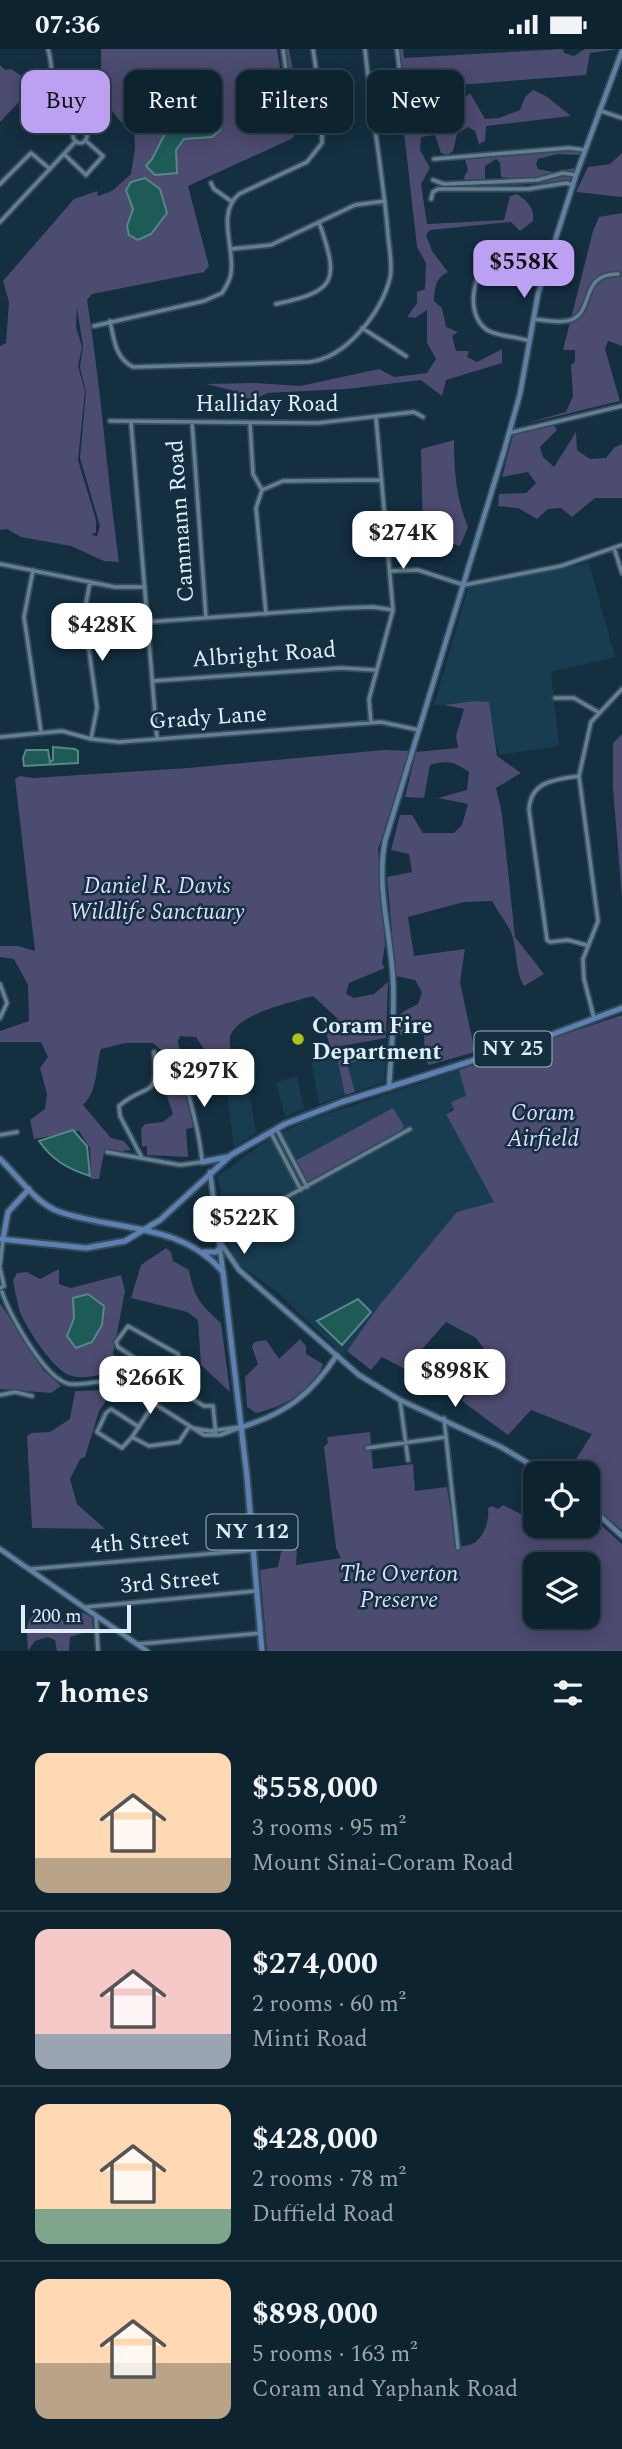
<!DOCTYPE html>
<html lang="en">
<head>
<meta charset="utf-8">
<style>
  body { margin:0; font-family:Spectral,serif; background:#1c2f3c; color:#f1f3f6; height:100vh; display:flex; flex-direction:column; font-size:26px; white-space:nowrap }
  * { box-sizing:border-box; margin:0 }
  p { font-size:23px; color:#9ba4ab }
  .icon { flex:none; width:38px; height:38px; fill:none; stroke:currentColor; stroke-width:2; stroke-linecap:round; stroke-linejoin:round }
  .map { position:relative; height:1602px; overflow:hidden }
  .drawer { display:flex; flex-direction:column; background:#0e2330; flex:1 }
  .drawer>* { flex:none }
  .hud { position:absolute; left:21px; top:21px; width:581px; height:63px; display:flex; gap:14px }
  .fabs { position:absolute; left:523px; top:1412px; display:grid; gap:14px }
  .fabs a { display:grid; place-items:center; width:77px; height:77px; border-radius:14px; background:#0e2330; box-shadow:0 4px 18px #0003,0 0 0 2px #2e404c; font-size:35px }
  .scale { position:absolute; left:21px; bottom:18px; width:110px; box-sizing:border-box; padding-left:7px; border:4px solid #dfeffa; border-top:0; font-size:19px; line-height:24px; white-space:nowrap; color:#dfeffa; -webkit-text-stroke:5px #132f40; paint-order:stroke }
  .price { position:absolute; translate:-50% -60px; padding:0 16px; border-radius:14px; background:#fff; color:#222; font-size:23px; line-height:46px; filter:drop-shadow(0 2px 4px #0008) }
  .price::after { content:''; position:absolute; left:50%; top:42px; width:21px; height:16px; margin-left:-10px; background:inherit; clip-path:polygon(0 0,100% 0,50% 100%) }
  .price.on { background:#bca0f2; color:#111 }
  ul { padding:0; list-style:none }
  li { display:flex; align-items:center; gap:21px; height:175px; padding:0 35px }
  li+li { border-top:2px solid #2e404c }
  li span { display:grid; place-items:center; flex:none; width:196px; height:140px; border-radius:14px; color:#555 }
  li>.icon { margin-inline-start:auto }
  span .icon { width:84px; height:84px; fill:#fffc; stroke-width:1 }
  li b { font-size:30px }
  h2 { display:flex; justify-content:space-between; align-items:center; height:84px; padding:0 35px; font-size:30px }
  .chip { padding:0 24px; border-radius:14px; background:#0e2330; box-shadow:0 4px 18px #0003,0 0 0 2px #2e404c; font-size:24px; line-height:63px }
  .chip.on { background:#bca0f2; color:#111 }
  .status { display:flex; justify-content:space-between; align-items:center; height:49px; padding:0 35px; background:#0e2330; direction:ltr }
  .status svg { height:19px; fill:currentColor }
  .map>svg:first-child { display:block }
</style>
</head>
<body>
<div class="status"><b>07:36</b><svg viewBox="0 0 49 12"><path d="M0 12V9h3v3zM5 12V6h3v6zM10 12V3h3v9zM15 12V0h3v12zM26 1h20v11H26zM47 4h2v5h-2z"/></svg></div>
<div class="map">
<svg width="622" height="1602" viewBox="0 0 622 1602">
  <rect width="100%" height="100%" fill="#132f40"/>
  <path fill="#183c50" d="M 589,514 L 615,608 L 551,623 L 559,697 L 499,706 L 487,656 L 434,656 L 468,539 Z
    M 386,998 L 384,1033 L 319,1055 L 311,1011 L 331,1005 L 332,1009 Z
    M 459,1021 L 466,1047 L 446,1065 L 496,1154 L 378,1258 L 344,1307 L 276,1242 L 241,1217 L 234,1208 L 229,1195 L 218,1127 L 267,1091 L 306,1072 Z
    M 297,1027 L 304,1059 L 285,1068 L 276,1033 Z
    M 247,1028 L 256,1084 L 234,1098 L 225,1030 Z"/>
  <path fill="#4c4b70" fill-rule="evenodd" d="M 101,0 L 277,0 L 285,50 L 280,0 L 289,0 C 292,20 307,77 291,90 L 188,137 L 209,217 L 204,223 L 92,245 L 87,251 C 101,338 107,426 119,513 L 104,512 L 71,497 L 21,488 L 7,480 L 0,481 L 0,297 L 6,294 L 9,253 L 3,232 L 74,150 L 97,142 L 98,147 L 112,142 L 131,125 L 135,99 L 134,77 L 129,78 L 120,72 L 96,42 L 101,23 ZM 77,259 L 83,297 L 80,318 L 86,343 L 80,409 L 100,477 L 97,487 L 91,486 L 96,483 L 96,471 L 78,411 L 85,342 L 78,317 L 82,298 L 76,278 Z
    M 400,0 L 403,0 L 404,9 L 563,0 L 564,4 L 574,7 L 585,0 L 619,0 L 590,4 L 586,26 L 407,40 L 405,40 Z
    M 0,16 L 5,21 L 11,20 L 25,29 L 21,51 L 0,73 Z
    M 399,38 L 402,44 L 427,44 C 435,52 433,62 442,70 L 455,69 C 462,60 461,51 470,44 L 485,70 L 499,69 L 520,61 L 525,48 L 533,41 L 546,47 L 571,67 L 486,77 L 485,92 L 479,95 L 475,82 L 468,78 L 457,85 L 453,102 L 448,106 L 441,104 L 435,86 L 421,88 L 420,101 L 430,119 L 421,135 L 427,175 L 504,171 L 510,147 L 517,145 C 527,152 535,159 533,172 L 520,182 L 511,173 L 430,181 L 426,186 L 432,202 L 448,223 C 435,229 435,239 434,252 L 442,259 L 446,278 L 458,283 L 452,287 L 456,302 L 469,302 L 467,308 L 477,313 L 502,300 L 502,314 L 446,331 L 442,347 L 421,331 L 346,340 L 267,344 C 259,350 249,349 239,349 L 235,342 L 206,335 L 255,334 L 300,337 L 379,320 L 394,328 L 427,324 L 436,310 L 427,294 L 427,261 L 415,269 L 407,268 L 417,254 L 417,243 L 425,240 L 426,214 L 417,198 Z
    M 558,100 L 581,101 L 580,106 L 558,105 L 538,110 L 536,115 L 538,120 L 553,123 L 575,119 L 571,132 L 511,136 L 521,130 L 501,128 L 500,114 L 496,110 L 485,117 L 485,130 L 465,131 L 464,128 L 468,121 L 465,110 Z
    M 622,104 L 622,148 L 576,143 L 588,118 L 610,115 Z
    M 622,164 L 622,297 L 608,292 L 605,300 L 620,352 L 520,376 L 566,363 L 573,347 L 571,316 L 575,313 L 575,301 L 563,301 L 593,182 L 599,168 Z
    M 554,376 L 557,381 L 540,398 L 543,408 L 554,418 L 576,383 L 577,401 L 590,410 L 606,409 L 615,398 L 622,395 L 622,449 L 595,449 L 572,468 L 561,459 L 548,460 L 537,470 L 518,459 L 498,457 L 499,445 L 526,444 L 536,434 L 528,423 L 502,428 L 513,386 Z
    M 454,391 C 454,422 456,449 468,478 L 460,497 L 423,485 L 421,400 Z
    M 475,652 L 489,653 L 497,707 L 521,724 L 496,739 L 502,765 L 515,888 L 544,925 L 524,937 C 514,920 518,898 510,881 C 505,871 497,862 492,852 L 464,853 L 408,868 L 414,907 L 465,900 L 460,933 L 475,1003 L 429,1016 L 425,1011 L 424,985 L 400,986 C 396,964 398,965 418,955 L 422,943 L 415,931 L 396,927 L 387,828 L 412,823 L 409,805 L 391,801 L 400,766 L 412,766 L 423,784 L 454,784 L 462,776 L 468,755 L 438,749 L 467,741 L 469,723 C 455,713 447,711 430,716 L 424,749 L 405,748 L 416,703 L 458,699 L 456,687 L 464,660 L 444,656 Z
    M 622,685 L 622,849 L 613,739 L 613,694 Z
    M 384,701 L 411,702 L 378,800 L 385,896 L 382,915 L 385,919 L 349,934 L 346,945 L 354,949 L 374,945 L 388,933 L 386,989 L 330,999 L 324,974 L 338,970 L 313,947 C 292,953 236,965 230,988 C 229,996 232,1008 232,1016 L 225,1024 L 227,1043 L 219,1045 L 217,1038 L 194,1047 L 190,1031 L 196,1025 L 209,1022 L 211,1011 L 196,988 L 180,987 L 178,992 L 187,1053 L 195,1078 L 186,1080 L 188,1108 L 147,1106 L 147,1097 L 142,1098 L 141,1080 L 145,1075 L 163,1073 L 173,1065 L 165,1042 L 162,1002 L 153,994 L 125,994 L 101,1000 C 95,1019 99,1040 83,1056 L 111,1089 L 124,1092 L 131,1101 L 104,1104 L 99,1130 L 91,1130 L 90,1099 L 79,1082 L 34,1090 L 30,1071 L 45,1060 L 47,1045 L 40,1019 L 48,1008 L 41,993 L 0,993 L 0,982 L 29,972 L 28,936 L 14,910 L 0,908 L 0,897 L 18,897 L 35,902 L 15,730 L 20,727 L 33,729 L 188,719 Z
    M 622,966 L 622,1481 L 588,1452 L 588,1424 L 567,1424 L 592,1385 L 531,1361 L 508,1386 L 462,1352 L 488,1305 L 476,1289 L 446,1273 L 405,1320 L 382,1308 L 371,1321 L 347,1302 L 378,1258 L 457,1163 L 494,1153 L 446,1065 L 454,1061 L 451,1053 L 466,1047 L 459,1021 Z
    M 385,998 L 385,1003 L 347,1015 L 355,1043 L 345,1046 L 337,1008 Z
    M 393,1059 L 404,1077 L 401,1082 L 307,1133 L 295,1112 Z
    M 166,1199 L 171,1203 L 173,1212 L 189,1221 C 194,1249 201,1256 221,1274 L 230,1343 L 201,1316 L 198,1271 L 187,1263 L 131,1249 L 141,1216 Z
    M 59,1220 L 59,1235 L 71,1239 L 121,1226 L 125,1242 L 113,1305 L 122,1319 C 107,1324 85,1332 69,1326 C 54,1321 26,1279 20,1263 C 17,1253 15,1242 13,1231 L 17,1224 L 27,1223 L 40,1230 Z
    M 0,1254 L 43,1321 L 61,1337 L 51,1344 L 0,1340 Z
    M 300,1290 L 306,1297 L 306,1305 L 323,1315 C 316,1341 280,1359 256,1364 L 247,1358 L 245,1328 L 258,1315 L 252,1298 L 254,1293 L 266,1291 L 279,1310 Z
    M 114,1341 L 99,1362 L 85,1408 L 80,1410 L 70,1430 L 77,1455 L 105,1480 L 32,1479 L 27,1387 L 31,1384 L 50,1383 L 70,1370 L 75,1342 Z
    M 370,1383 L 373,1420 L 413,1415 L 415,1442 L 447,1438 L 455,1493 L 462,1497 C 481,1498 490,1475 488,1459 L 492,1457 L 498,1460 L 503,1456 L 527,1468 L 535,1454 L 536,1477 L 588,1477 L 588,1464 L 622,1495 L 622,1602 L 267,1602 L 260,1521 L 278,1518 L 281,1503 L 284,1501 L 297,1501 L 296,1516 L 341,1509 L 336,1499 L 324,1398 L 328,1394 L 327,1388 ZM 536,1516 L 588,1516 L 588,1568 L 536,1568 Z
    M 50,1560 L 67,1575 L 79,1562 L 92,1568 L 93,1581 L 70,1588 L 69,1602 L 57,1602 L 55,1591 L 48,1588 L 35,1592 L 28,1602 C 27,1579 22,1565 50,1560 Z"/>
  <path fill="#1e5b57" stroke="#588788" stroke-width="2" d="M 190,64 L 220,72 L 220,81 L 212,88 L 184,90 L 176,101 L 177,124 L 155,126 L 146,117 L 152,110 C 161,94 169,67 190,64 Z
    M 145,129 L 160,140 L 167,164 L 151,185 L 138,191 L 129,186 L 127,177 L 133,160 L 126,141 L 131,133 Z
    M 53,698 L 75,700 L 78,702 L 78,714 L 24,717 L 23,709 L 26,701 L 48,701 L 50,713 L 53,711 Z
    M 73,1081 L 87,1097 L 90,1127 C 68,1120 52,1111 39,1092 Z
    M 88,1245 L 104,1257 L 102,1276 L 92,1293 L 76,1299 L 67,1287 L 74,1269 L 73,1249 Z
    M 358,1250 L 371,1263 L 342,1296 L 317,1272 Z"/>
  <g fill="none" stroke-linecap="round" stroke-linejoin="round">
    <defs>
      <path id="street" d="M 48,0 C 59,39 40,50 75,83
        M 283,0 L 293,70
        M 397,0 L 402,42
        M 601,62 L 622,69
        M 374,74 L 397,72
        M73 87a7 7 0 1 1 14 0a7 7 0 1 1-14 0Z
        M 64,105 L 86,126 L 103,107 L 85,91
        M 434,110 L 569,99 L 585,101
        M 433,131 L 444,135 L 537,131 L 563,124 L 576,126
        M 211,134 L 214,140 L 231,152
        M 0,135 L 31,104 L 50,120
        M 431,150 L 433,143 L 438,140 L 528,140 L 566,134 L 573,136
        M 0,173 L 76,92
        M 230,200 L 271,196 L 355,156 L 385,152
        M 276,255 C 338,242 339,231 319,173
        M 533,270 C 545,271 562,275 573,270 C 594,260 580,225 618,225
        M 110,272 C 114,290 115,309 133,318 L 309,313 C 346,309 381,264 390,229 C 393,216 389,199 388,186 C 383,124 371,62 365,0
        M 94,277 L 204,252 L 222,244 C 226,238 230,232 231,224 C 235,198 216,165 239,145 L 307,113 L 322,94 L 322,61 L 313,0
        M 362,279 L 406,307
        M 529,292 C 516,287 499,288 487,281 C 463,264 473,216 499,206 C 514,201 534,210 547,216
        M 110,372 L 318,374 L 414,363 L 423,368
        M 131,373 L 157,690
        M 192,373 L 206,569
        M 250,374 L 253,425 L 262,441
        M 509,384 L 622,357
        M 614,499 L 622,524
        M 0,515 L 115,538 L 145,538
        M 33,521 L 24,568 L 41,683
        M 391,522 L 418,521 L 464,536 L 561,517 L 622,496
        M 90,533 L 84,565 L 97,659 L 91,690
        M 266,565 L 256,459 L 262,441 L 283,432 L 382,431
        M 147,573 L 343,559 L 373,558 L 393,561
        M 152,632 L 341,619 L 376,621
        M 555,649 L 574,649 L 598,663
        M 371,674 L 369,650 L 393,561 L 376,369
        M 0,688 L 62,682 L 91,690 L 119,693 L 381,673 L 419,681
        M 579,727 C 556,730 530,732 529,761 L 547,891 L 550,893 L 568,891 L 586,896
        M 0,935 L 7,954 L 0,969
        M 594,969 L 584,930 L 583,910 L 598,872 L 579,727 L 591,673 L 622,640
        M 182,1008 C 185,1044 200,1077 202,1113
        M 277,1081 L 307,1138
        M 271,1084 L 301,1141
        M 0,1086 L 17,1083
        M 107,1103 L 180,1116 L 202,1113
        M 142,1109 L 120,1067 L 119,1057 C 148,1032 159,1052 154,1003
        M 220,1187 L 236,1185 L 254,1166 L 410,1080
        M 0,1216 L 3,1190
        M 0,1219 L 4,1237 L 0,1239
        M 2,1243 C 9,1265 46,1332 70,1335 C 87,1337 103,1329 120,1333 L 204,1386 L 220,1386 L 242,1378
        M 169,1332 L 118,1298 L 116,1293 L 128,1277 L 178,1305 L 181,1313 L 132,1388 L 149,1397 L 179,1393 L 189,1378
        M 121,1334 L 138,1311
        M 0,1346 L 15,1343 L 32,1347
        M 188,1347 L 204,1357 L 213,1357 L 216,1386
        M 400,1351 L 408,1411
        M 444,1369 L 458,1499
        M 192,1379 L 210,1382 L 240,1378
        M 132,1388 L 122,1399 L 97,1383 L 106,1364 L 111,1360 L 139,1378
        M 367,1399 L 446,1388
        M 31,1520 L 253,1501
        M 86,1558 L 257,1542
        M 96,1568 L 98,1602
        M 139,1595 L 261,1584"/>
      <path id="secondary" d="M 389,1039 C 391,1003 395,967 393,931 C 391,884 376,839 385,792 L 504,402 L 520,345 L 538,245 L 576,126 L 622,2
        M 210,1123 L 223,1223
        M 220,1193 L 239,1221 L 359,1326 L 400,1351 L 501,1398 L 545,1424
        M 242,1378 C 286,1364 311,1346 337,1306
        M 588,1456 L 622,1487
        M 0,1500 L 147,1602"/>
      <path id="primary" d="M 0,1110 C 18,1127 36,1155 60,1163 C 116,1182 180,1173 223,1223 L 247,1428 L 262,1602
        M 202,1113 L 227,1108
        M 0,1190 L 86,1199 L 125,1192 L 160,1171 L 231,1106 L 285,1075 L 342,1053 L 538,991 L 622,959
        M 3,1190 L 8,1163 L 29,1140
        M 204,1203 L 216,1203 L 221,1198"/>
    </defs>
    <use href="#street" stroke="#364b59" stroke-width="7"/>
    <use href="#secondary" stroke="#364b59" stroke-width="8"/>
    <use href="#primary" stroke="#364b59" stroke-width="9"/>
    <use href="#street" stroke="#627f93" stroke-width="3.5"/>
    <use href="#secondary" stroke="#5f80a3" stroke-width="4.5"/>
    <use href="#primary" stroke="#5d80b2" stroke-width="5"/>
  </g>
  <circle fill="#abc615" stroke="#132f40" stroke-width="2.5" cx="298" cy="990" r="7"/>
  <g text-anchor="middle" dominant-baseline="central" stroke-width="5" stroke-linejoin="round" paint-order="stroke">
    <g fill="#132f40" stroke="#a2b5c2" stroke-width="2">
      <rect x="474.5" y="982.5" width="77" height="35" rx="5"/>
      <rect x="206.5" y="1465.5" width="91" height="35" rx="5"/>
    </g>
    <g font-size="21" font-weight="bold" fill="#dfeffa">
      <text x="513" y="1000">NY 25</text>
      <text x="252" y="1483">NY 112</text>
    </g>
    <g font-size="23" fill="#dfeffa" stroke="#132f40">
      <text x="267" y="355">Halliday Road</text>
      <text transform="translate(181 472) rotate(-94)">Cammann Road</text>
      <text transform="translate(264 606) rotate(-4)">Albright Road</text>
      <text transform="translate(208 669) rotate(-4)">Grady Lane</text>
      <text transform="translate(140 1493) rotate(-5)">4th Street</text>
      <text transform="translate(170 1533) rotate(-5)">3rd Street</text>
    </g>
    <g font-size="23" font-style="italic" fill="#ddddfd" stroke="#132f40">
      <text x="157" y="837">Daniel R. Davis<tspan x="157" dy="26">Wildlife Sanctuary</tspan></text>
      <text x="543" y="1064">Coram<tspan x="543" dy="26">Airfield</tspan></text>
      <text x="399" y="1525">The Overton<tspan x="399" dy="26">Preserve</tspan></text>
    </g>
    <g font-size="23" font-weight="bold" fill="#dfeffa" stroke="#132f40" text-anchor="start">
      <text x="312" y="977">Coram Fire<tspan x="312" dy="26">Department</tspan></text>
    </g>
  </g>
</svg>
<div class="fabs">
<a><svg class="icon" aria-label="locate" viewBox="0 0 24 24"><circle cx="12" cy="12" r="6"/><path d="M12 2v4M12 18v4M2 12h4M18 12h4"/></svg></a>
<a><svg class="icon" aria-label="layers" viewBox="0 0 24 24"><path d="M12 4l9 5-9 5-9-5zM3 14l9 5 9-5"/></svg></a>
</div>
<div class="scale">200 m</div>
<b class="price on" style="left:524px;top:251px">$558K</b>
<b class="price" style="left:403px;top:522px">$274K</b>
<b class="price" style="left:102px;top:614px">$428K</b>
<b class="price" style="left:204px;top:1060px">$297K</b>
<b class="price" style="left:244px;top:1207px">$522K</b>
<b class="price" style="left:455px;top:1360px">$898K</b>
<b class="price" style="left:150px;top:1367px">$266K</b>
<div class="hud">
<a class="chip on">Buy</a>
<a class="chip">Rent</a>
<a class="chip">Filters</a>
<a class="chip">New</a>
</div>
</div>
<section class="drawer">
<h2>7 homes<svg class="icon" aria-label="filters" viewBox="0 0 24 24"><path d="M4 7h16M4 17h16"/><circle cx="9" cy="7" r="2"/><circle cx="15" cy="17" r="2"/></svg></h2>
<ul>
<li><span style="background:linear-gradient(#ffd9b3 75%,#b9a48a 0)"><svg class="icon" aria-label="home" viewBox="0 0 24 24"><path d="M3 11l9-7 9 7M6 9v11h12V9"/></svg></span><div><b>$558,000</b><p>3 rooms · 95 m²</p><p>Mount Sinai-Coram Road</p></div></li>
<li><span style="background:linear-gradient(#f6c9c9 75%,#9aa5b1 0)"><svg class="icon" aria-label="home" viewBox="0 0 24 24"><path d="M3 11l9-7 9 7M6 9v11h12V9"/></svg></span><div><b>$274,000</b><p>2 rooms · 60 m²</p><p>Minti Road</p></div></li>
<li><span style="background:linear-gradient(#ffd9b3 75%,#7fa58c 0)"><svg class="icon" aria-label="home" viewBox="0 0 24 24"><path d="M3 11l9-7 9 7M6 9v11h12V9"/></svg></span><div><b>$428,000</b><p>2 rooms · 78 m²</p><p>Duffield Road</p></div></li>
<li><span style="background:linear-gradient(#ffd9b3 60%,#b9a48a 0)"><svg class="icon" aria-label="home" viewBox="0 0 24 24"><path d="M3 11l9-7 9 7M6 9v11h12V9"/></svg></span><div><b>$898,000</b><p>5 rooms · 163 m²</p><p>Coram and Yaphank Road</p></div></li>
</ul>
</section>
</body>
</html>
